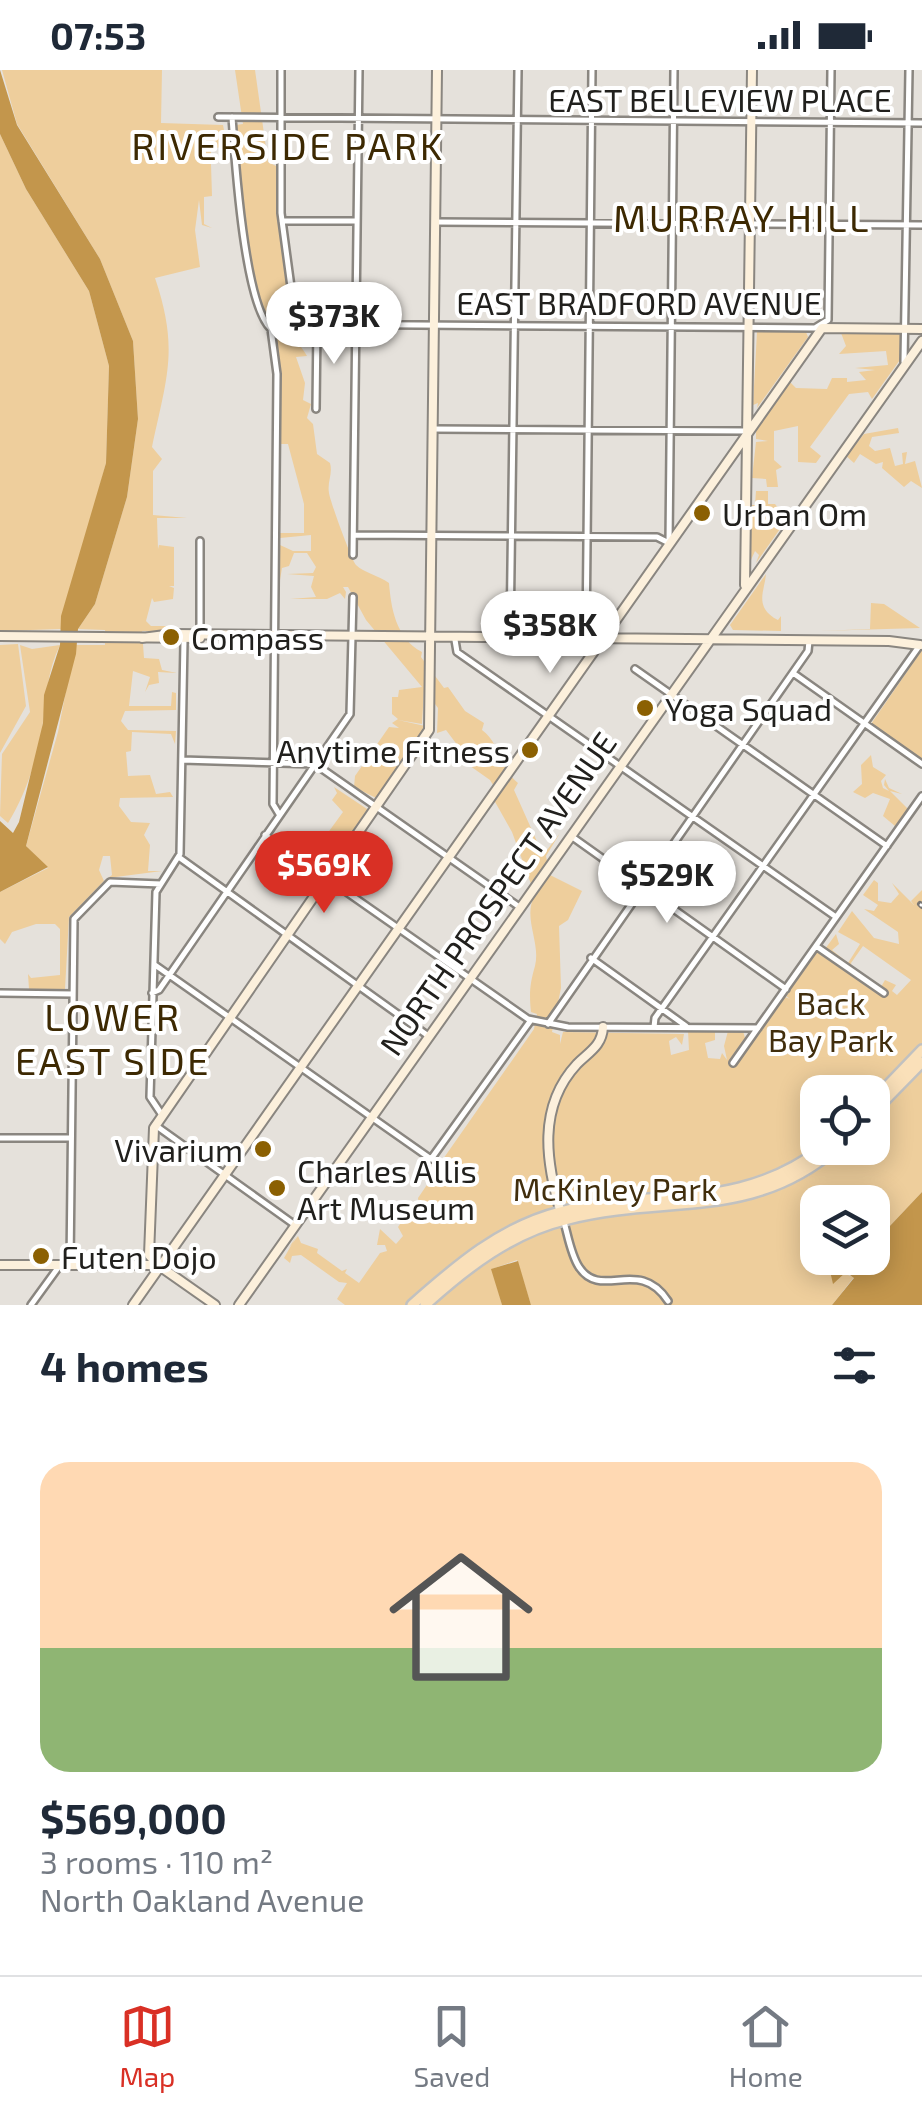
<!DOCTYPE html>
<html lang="en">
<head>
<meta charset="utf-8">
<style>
  body { margin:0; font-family:"Exo 2",sans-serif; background:#f2f2f3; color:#1f2937; height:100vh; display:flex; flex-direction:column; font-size:38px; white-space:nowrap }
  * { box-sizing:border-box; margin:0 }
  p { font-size:32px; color:#747a83 }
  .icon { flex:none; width:55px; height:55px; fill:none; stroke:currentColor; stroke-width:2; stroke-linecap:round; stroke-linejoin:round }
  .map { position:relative; height:1235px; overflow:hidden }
  .details { display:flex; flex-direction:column; background:#fff; flex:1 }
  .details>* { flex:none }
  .controls { position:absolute; left:800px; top:1005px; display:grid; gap:20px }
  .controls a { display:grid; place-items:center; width:90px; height:90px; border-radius:20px; background:#fff; box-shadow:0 5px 25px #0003; font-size:50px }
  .price { position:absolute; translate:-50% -85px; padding:0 22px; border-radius:35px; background:#fff; color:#222; font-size:32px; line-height:65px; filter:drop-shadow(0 2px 5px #0008) }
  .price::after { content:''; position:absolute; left:50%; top:60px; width:30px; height:22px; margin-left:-15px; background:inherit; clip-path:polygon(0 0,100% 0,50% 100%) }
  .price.selected { background:#d93025; color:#fff }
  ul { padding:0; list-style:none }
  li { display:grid; align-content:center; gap:20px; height:530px; padding:0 40px }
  li span { display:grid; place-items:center; height:310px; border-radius:30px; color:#555 }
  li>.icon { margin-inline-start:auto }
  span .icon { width:180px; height:180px; fill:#fffc; stroke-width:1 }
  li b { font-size:42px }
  h2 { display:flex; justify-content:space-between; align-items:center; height:120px; padding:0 40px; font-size:42px }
  .status { display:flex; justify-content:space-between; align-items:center; height:70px; padding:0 50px; background:#fff; direction:ltr }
  .status svg { height:28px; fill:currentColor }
  .tabs { display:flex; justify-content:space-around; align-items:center; height:140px; border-top:2px solid #e0e1e3; background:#fff; font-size:28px; color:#747a83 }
  .tabs a { display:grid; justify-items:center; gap:5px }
  .tabs .selected { color:#d93025 }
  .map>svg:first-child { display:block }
</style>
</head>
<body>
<div class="status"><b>07:53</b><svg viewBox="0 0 49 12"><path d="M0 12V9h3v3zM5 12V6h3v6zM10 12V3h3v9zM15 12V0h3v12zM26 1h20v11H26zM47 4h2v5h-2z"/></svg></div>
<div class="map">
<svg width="922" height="1235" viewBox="0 0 922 1235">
  <rect width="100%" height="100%" fill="#e5e1db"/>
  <path fill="#eece9c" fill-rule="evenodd" d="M 2,0 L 162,0 L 161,53 L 223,55 L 227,76 L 211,79 L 211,90 L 202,90 L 211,94 L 212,126 L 204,127 L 204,154 L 212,158 L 202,155 L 199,130 L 195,160 L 200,197 L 155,208 C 179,279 167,306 152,377 L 162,389 L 153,401 L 153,445 L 187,448 L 157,448 L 158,479 L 159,475 L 174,477 L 174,516 L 169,516 L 174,518 L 173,529 L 154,532 L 152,528 L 146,551 L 151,556 L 171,556 L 171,561 L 142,561 L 144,588 L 159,589 L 162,600 L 177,603 L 158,602 L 159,613 L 149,615 L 145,622 L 150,607 L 133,601 L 129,636 L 171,636 L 172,622 L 176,623 L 176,640 L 125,641 L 121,651 L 128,660 L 176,661 L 175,674 L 171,664 L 132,662 L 131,681 L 126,682 L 128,706 L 150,705 L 156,724 L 170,722 L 173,727 L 120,728 L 119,736 L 131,752 L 150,753 L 144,765 L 150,775 L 148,801 L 162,801 L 108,808 L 112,805 L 110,786 L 103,786 L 99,800 L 104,811 L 69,847 L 65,919 L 29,919 L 28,904 L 31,908 L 60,905 L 60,859 L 55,854 L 36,854 L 12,862 L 5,874 L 0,869 L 0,822 L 48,798 L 26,776 L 58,662 L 75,575 L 105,575 L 105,560 L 78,559 L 95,534 L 127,427 L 138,349 L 133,271 L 100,189 L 17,54 Z
    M 235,0 L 255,0 L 268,92 L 278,97 L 279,155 L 294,245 C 286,263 300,273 307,286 L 296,287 L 305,313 L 303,330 L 311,334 L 307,348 L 313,354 L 317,384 L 330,393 C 333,404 327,412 329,423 C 330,431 352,491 356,495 C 364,503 378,505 389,513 C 391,536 395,568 422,582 L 421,587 L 444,618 L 448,617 L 465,641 L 484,653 L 482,660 C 500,673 501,700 518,713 L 514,720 L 539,776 L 547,780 L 560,763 L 546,786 L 550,805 L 582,821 L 568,850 L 559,856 L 561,918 L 552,962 L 560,965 L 560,974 L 563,962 L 684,964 L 682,975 L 676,967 L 669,971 L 671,985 L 689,980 L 688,961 L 715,961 L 715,970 L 705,973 L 708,988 L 720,989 L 722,983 L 727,990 L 724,976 L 728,961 L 743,961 L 745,968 L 730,989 L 738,993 L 785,927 L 790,929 L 786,926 L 817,882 L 879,925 L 885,921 L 881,917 L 885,910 L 896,915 L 892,921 L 897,925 L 911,910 L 863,876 L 851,893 L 852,898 L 825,879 L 836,864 L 839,874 L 832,880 L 848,893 L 860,874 L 838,862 L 852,841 L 874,868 L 899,874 L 898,862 L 864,839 L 874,841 L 878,835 L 863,825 L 874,810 L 878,813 L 878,831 L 891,833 L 899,824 L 892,813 L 914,835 L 911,831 L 922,820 L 922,1122 L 888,1158 L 882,1153 L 881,1133 L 818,1132 L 818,1188 L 827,1188 L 827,1198 L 854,1207 L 832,1235 L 531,1235 L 517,1190 L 492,1199 L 502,1235 L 345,1235 L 337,1229 L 347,1213 L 339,1212 L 301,1185 L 292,1186 L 290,1193 L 284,1188 L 297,1165 L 288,1179 L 298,1166 L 301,1173 L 318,1179 L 317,1183 L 342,1201 L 347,1199 L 345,1203 L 359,1213 L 380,1183 L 387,1181 L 385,1175 L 377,1175 L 380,1159 L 396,1174 L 403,1166 L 398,1157 L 413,1135 L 407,1152 L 419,1135 L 418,1128 L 435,1103 L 429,1097 L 441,1092 L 534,959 L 537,944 L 531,942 C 529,923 530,913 535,896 C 541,872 522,847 535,825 L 512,762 L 494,730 L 498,723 L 490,710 L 463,691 L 464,684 L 446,660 L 437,663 L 438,638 L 424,619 L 422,654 L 398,650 L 425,656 L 423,664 L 378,729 L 354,717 L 355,706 L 389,657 L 399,658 L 392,653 L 398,649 L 392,644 L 392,627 L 398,627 L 399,620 L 422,617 L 366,550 L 348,517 L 343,517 L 346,522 L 345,529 L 340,523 L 327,529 L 290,529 L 316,527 L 311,517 L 314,506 L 287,504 L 313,503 L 316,497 L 307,483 L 294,483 L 289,496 L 282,498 L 280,510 L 280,475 L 293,481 L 311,481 L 311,465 L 280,468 L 280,463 L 304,463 L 304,434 L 288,374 L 281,374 L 281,320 L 273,249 C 249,241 238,86 236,55 L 243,54 ZM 818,1022 L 872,1022 L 872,1078 L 818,1078 Z
    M 0,64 L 26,119 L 89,221 L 109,296 L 106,393 L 61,559 L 0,561 Z
    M 757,262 L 806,262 L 808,267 L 757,338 L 758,333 L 753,335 Z
    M 841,263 L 899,264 L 903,267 L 902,287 L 872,329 L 868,322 L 849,324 L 810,377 L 821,386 L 816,393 L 798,392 L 798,356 L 774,361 L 774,390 L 782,397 L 776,400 L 778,417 L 767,417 L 766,409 L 752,408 L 756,372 L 768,371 L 756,369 L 756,355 L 789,311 L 796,318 L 827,319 L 832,308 L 847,308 L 847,312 L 866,310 L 859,302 L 875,300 L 855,298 L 888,295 L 886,281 L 839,284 L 846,276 Z
    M 898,358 L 899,363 L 872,367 L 869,376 L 875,381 L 890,378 L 895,396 L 903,394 L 902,383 L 907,382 L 905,394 L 915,391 L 922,418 L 911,411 L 904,417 L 882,398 L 883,392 L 876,394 L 860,384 L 854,393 L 845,385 L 861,361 L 855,375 L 864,364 Z
    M 756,421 L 768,421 L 768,434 L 775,434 L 787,449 L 756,493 L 759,485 L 755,481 L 751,490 L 751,435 L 755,435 Z
    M 766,504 C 765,520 753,537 778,550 L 781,546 L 781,561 L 733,560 L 730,555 Z
    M 871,533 L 884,534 L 920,558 L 819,561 L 870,559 Z
    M 18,574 L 26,636 L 0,683 L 0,575 Z
    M 20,575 L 32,579 L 60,575 C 48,599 46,626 43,652 C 39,686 24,728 8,753 L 0,746 L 2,684 L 30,642 Z
    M 922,580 L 922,690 L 871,654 Z
    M 871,685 L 873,697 L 886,705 L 881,711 L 883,718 L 889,721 L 884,715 L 885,709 L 889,718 L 902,724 L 890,721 L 908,739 L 895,756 L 883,746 L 890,729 L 873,723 L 865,728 L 853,722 L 862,714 L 861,695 Z
    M 334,717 L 370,741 L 341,781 L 327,764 L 343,742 L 332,730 L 337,723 Z"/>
  <path fill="#c3964c" d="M 0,0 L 17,55 L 100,189 L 133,271 L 138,349 L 127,427 L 95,534 L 78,559 L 76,584 L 26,776 L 48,797 L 0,822 L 0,751 L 13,763 L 19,752 L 43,653 L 44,625 L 60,575 L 61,546 L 106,393 L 109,296 L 89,221 L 26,119 L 0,64 Z
    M 922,1122 L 922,1235 L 832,1235 L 854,1208 L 846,1202 L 833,1214 L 827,1188 L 872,1188 L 870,1132 L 890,1139 L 882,1153 L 888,1158 Z
    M 518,1191 L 531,1235 L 502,1235 L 491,1199 Z"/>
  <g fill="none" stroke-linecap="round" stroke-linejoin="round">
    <defs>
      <path id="street" d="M 281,0 L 281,143 L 296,254 L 815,258 L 828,250 L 831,0
        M 218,47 L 922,53
        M 232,47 C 235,89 244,234 271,259 L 277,304 L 273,734 L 279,744
        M 282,151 L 357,151
        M 435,152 L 922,155
        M 904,292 L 909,0
        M 316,339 L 317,254
        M 433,359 L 747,361
        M 354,465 L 657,467 L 669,473 L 674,0
        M 353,485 L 359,0
        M 200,567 L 200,471
        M 510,567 L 518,0
        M 586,567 L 592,0
        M 455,570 L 457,582 L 836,847
        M 635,599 L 887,776
        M 793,603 L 922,694
        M 182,690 L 315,694 L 518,836
        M 265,765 L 528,949 L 568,957 L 758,958
        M 571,766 L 786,919
        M 180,788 L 427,965
        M 816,876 L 884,923
        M 591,888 L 686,956
        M 155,895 L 431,1089 L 531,950
        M 0,923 L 73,924
        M 152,923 L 159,920 L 350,644 L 353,527
        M 548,954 L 808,581 L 809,571
        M 654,957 L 655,948 L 920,575
        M 733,993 L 922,726
        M 162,1045 L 150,1027 L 156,822 L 180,784 L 184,571
        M 155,1055 L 295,1155
        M 0,1068 L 71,1068
        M 564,1152 C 568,1166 571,1185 579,1197 C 601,1231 639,1186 668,1231
        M 70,1195 L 74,849 L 110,812 L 161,814
        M 31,1235 L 60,1195"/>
      <path id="secondary" d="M 745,515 L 752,0
        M 0,566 L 200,568
        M 142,568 L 173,564 L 889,571 L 920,575
        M 561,1143 C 546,1093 537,1037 577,994 C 589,982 602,976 603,957
        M 0,1195 L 158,1195 L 215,1235
        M 158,1195 L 149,1185 L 154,1058 L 429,660 L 437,0
        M 133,1235 L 822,258 L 922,259
        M 239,1235 L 922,271"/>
      <path id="primary" d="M 872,1032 L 922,980
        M 872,1043 L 922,992
        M 412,1235 C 456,1196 501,1157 560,1142 C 659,1116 733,1145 823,1078
        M 425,1235 C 467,1197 512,1162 568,1149 C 666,1124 751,1151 836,1078"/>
    </defs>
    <use href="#street" stroke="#8a8680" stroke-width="10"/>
    <use href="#secondary" stroke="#8a8680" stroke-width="12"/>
    <use href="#primary" stroke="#c1c1c0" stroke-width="14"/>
    <use href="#street" stroke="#fff" stroke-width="5"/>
    <use href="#secondary" stroke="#fcf0dc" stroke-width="8"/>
    <use href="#primary" stroke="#fae0b9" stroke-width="9"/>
    <defs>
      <path id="rail" d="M 920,834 L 922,836"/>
    </defs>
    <use href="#rail" stroke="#797672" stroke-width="6"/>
    <use href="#rail" stroke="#fff" stroke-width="2.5" stroke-dasharray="8" stroke-linecap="butt"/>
  </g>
  <g fill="#8b6002" stroke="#fff" stroke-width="4">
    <circle cx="702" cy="443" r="10"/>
    <circle cx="171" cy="567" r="10"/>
    <circle cx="645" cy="638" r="10"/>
    <circle cx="530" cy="680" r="10"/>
    <circle cx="263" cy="1079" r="10"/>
    <circle cx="277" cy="1118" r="10"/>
    <circle cx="41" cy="1186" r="10"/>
  </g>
  <g text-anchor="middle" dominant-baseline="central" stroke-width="8" stroke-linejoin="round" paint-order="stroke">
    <g font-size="32" fill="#21201d" stroke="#fff">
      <text x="720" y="29">EAST BELLEVIEW PLACE</text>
      <text x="639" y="232">EAST BRADFORD AVENUE</text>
      <text transform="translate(497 823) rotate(-55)">NORTH PROSPECT AVENUE</text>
    </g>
    <g font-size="32" fill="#21201d" stroke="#fff" text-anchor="start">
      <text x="722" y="443">Urban Om</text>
      <text x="191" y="567">Compass</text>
      <text x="665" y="638">Yoga Squad</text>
      <text x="510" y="680" text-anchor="end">Anytime Fitness</text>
      <text x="243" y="1079" text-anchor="end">Vivarium</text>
      <text x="297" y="1100">Charles Allis<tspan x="297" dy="37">Art Museum</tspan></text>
      <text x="61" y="1186">Futen Dojo</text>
    </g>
    <g font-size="32" fill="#412e0d" stroke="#fff">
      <text x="831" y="932">Back<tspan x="831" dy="37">Bay Park</tspan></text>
      <text x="615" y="1118">McKinley Park</text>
    </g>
    <g font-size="38" letter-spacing="2.5" fill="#3d2902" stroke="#fff">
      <text x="288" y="75">RIVERSIDE PARK</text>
      <text x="742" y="147">MURRAY HILL</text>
      <text x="113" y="946">LOWER<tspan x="113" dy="44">EAST SIDE</tspan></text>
    </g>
  </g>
</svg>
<div class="controls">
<a><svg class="icon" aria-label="locate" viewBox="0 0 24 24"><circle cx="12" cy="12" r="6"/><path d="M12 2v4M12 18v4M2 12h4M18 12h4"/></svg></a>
<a><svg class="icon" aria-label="layers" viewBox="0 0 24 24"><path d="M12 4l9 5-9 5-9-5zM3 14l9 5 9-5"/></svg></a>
</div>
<b class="price" style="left:334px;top:297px">$373K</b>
<b class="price" style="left:550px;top:606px">$358K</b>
<b class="price selected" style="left:324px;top:846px">$569K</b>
<b class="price" style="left:667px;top:856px">$529K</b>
</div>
<section class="details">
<h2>4 homes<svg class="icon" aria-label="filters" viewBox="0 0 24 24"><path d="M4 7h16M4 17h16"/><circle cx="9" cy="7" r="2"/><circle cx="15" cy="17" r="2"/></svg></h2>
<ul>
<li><span style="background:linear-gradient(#ffd9b3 60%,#8fb573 0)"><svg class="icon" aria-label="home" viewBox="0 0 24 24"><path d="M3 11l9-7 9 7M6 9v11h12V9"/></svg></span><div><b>$569,000</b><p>3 rooms · 110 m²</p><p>North Oakland Avenue</p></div></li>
</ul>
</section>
<nav class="tabs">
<a class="selected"><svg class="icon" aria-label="map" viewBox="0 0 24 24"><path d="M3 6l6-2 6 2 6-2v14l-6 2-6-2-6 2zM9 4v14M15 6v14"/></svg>Map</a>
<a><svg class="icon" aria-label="saved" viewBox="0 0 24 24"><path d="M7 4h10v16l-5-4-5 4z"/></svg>Saved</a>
<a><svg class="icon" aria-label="home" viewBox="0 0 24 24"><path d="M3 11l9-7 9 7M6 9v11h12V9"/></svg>Home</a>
</nav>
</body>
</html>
